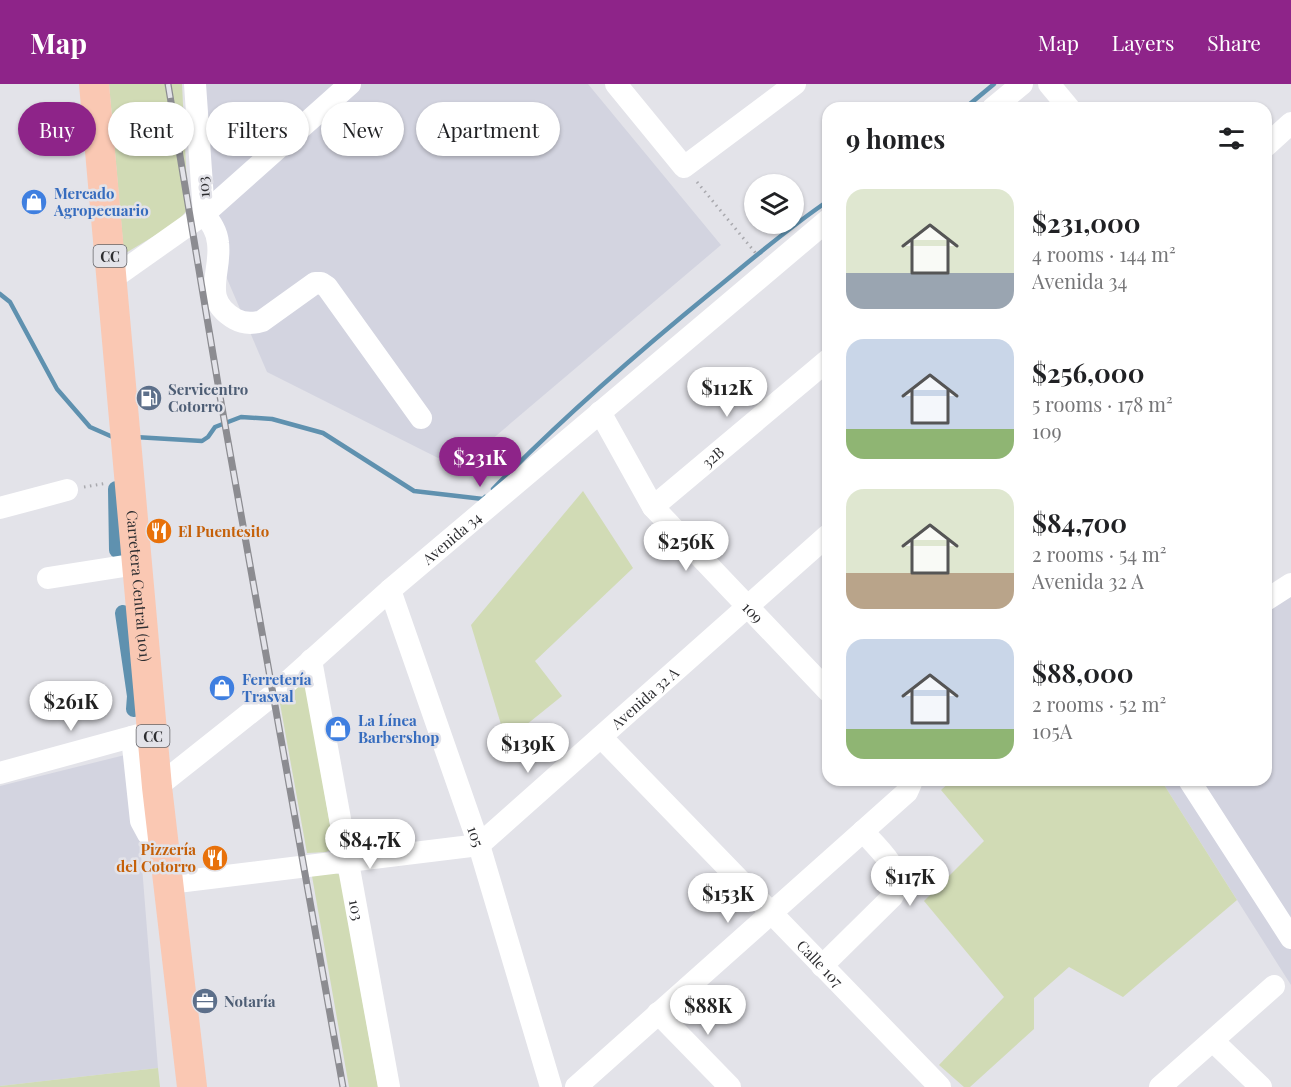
<!DOCTYPE html>
<html lang="en">
<head>
<meta charset="utf-8">
<style>
  body { margin:0; font-family:"Playfair Display",serif; background:#f6f6f6; color:#202124; height:100vh; display:flex; flex-direction:column; font-size:22px; white-space:nowrap }
  * { box-sizing:border-box; margin:0 }
  p { font-size:20px; color:#757577 }
  .icon { flex:none; width:33px; height:33px; fill:none; stroke:currentColor; stroke-width:2; stroke-linecap:round; stroke-linejoin:round }
  .map { position:relative; flex:1; overflow:hidden }
  .drawer { position:absolute; left:822px; top:18px; width:450px; height:684px; display:flex; flex-direction:column; background:#fff; border-radius:18px; box-shadow:0 2px 4px #0004 }
  .drawer>* { flex:none }
  .guide { position:absolute; left:18px; top:18px; width:570px; height:54px; display:flex; gap:12px }
  .buttons { position:absolute; left:744px; top:90px; display:grid; gap:12px }
  .buttons a { display:grid; place-items:center; width:60px; height:60px; border-radius:50%; background:#fff; box-shadow:0 2px 4px #0004; font-size:30px }
  .price { position:absolute; translate:-50% -51px; padding:0 14px; border-radius:21px; background:#fff; color:#222; font-size:20px; line-height:39px; filter:drop-shadow(0 2px 3px #0008) }
  .price::after { content:''; position:absolute; left:50%; top:36px; width:18px; height:14px; margin-left:-9px; background:inherit; clip-path:polygon(0 0,100% 0,50% 100%) }
  .price.active { background:#8e2489; color:#fff }
  ul { padding:0; list-style:none }
  li { display:flex; align-items:center; gap:18px; height:150px; padding:0 24px }
  li span { display:grid; place-items:center; flex:none; width:168px; height:120px; border-radius:18px; color:#555 }
  li>.icon { margin-inline-start:auto }
  span .icon { width:72px; height:72px; fill:#fffc; stroke-width:1 }
  li b { font-size:26px }
  h2 { display:flex; justify-content:space-between; align-items:center; height:72px; padding:0 24px; font-size:26px }
  .pill { padding:0 21px; border-radius:27px; background:#fff; box-shadow:0 2px 4px #0004; font-size:21px; line-height:54px }
  .pill.active { background:#8e2489; color:#fff }
  header { display:flex; align-items:center; gap:36px; box-sizing:border-box; height:84px; padding:0 30px; background:#8e2489; color:#fff }
  header strong { font-size:28px }
  nav { display:flex; gap:33px; margin-inline-start:auto; font-size:21px }
  .map>svg:first-child { display:block }
</style>
</head>
<body>
<header>
<strong>Map</strong>
<nav><a>Map</a><a>Layers</a><a>Share</a></nav>
</header>
<div class="map">
<svg width="1291" height="1003" viewBox="0 0 1291 1003">
  <rect width="100%" height="100%" fill="#e3e3e9"/>
  <path fill="#d3d4e0" d="M 203,0 L 588,0 L 721,161 L 458,384 L 267,288 L 216,169 Z
    M 1291,489 L 1291,901 L 1161,696 L 1266,696 L 1266,506 Z
    M 133,669 L 158,984 L 0,1002 L 0,702 Z"/>
  <path fill="#d1dbb5" d="M 109,0 L 182,0 L 188,125 L 176,139 L 124,170 Z
    M 583,407 L 633,484 L 535,577 L 562,612 L 506,657 L 471,541 Z
    M 297,599 L 306,601 L 334,764 L 326,768 L 307,769 L 279,614 Z
    M 952,696 L 1161,696 L 1237,816 L 1123,913 L 1069,883 L 1034,914 L 1034,945 L 970,1003 L 964,1003 L 939,981 L 1004,913 L 924,817 L 984,757 L 941,706 Z
    M 336,789 L 340,791 L 378,1003 L 349,1003 L 312,792 Z
    M 158,984 L 160,1003 L 0,1003 L 0,1002 Z"/>
  <g fill="none" stroke-linecap="round" stroke-linejoin="round">
    <path stroke="#5f91af" stroke-width="4.5" d="M 965,24 L 994,0
      M 0,210 L 10,218 L 57,305 L 90,343 L 115,354
      M 135,353 L 202,357 L 208,353 L 215,343 L 241,333 L 272,335 L 323,349 L 414,407 L 483,415 L 485,413
      M 493,405 C 562,334 637,269 713,207 C 751,176 788,144 828,117"/>
    <path stroke="#5f91af" stroke-width="16" d="M 116,405 L 117,466
      M 123,529 L 135,612 L 134,625"/>
    <path stroke="#a9a9ae" stroke-width="3" stroke-dasharray="1.5 4.5" stroke-linecap="butt" d="M 697,98 L 758,172
      M 84,403 L 107,399"/>
    <g stroke="#fff" stroke-width="22">
      <path d="M 350,0 L 204,130 C 211,139 217,147 218,159 C 222,189 200,215 235,235 C 244,240 252,240 262,237 L 315,199 L 321,199 L 327,203 L 421,334"/>
      <path d="M 616,0 L 684,83 L 795,0"/>
      <path d="M 1049,0 L 1069,24"/>
      <path d="M 993,24 L 1022,0"/>
      <path d="M 1266,62 L 1291,39"/>
      <path d="M 112,195 L 204,130 L 195,0"/>
      <path id="s1" d="M 600,328 L 653,423 L 828,607"/>
      <path id="s2" d="M 653,423 L 828,276"/>
      <path d="M 0,424 L 67,406"/>
      <path d="M 48,494 L 137,480"/>
      <path id="s3" d="M 390,506 L 479,761 L 551,1003"/>
      <path d="M 1266,516 L 1291,500"/>
      <path id="s4" d="M 311,576 L 389,1003"/>
      <path d="M 132,653 L 141,737 L 148,750 L 165,765"/>
      <path id="s5" d="M 601,653 L 940,1003"/>
      <path d="M 0,689 L 153,647"/>
      <path d="M 1189,696 L 1291,854"/>
      <path id="s6" d="M 157,703 L 274,610 L 390,506 L 828,136"/>
      <path id="s7" d="M 169,799 L 479,761 L 828,451"/>
      <path d="M 822,882 L 892,813 C 908,787 879,767 863,747"/>
      <path d="M 658,929 L 730,1003"/>
      <path d="M 1213,957 L 1261,1003"/>
      <path d="M 576,1003 L 907,708 L 911,699 L 909,696"/>
      <path d="M 1160,1003 L 1274,902"/>
    </g>
    <path stroke="#fac8b3" stroke-width="30" id="s8" d="M 94,0 L 157,703 L 192,1003"/>
    <defs>
      <path id="rail" d="M 168,0 L 221,318 L 343,1003"/>
    </defs>
    <use href="#rail" stroke="#8c8c91" stroke-width="7"/>
    <use href="#rail" stroke="#e3e3e9" stroke-width="4.5" stroke-dasharray="14" stroke-linecap="butt"/>
  </g>
  <defs>
    <symbol id="shop-disc" viewBox="-11 -11 22 22"><circle r="9.5" fill="#3f7fe0" stroke="#e3e3e9"/><path d="M-5-2.5h2.3a2.7 3.5 0 0 1 5.4 0H5L5.5 6h-11ZM-1.5-2.5h3a1.5 2.3 0 0 0-3 0Z" fill="#fff"/></symbol>
    <symbol id="fuel-disc" viewBox="-11 -11 22 22"><circle r="9.5" fill="#5c6f8a" stroke="#e3e3e9"/><path d="M-5.5-6h7V0h2V4h1.3V-2.5L3-4.5l.8-.8L6-3V5H2.5V1h-1V6h-7ZM-4.2-4.7v3.2H.2V-4.7Z" fill="#fff"/></symbol>
    <symbol id="restaurant-disc" viewBox="-11 -11 22 22"><circle r="9.5" fill="#e8710a" stroke="#e3e3e9"/><path d="M-5-6h1v4h1v-4h1v4h1v-4h1v5L-1.5 .5V6h-2V.5L-5-1ZM5-6V6H3V1.5H1.5Q1.5-4 5-6Z" fill="#fff"/></symbol>
    <symbol id="office-disc" viewBox="-11 -11 22 22"><circle r="9.5" fill="#5c6f8a" stroke="#e3e3e9"/><path d="M-6-3h4V-5.5h4V-3h4V5H-6ZM-1-4.5V-3h2v-1.5ZM-6 0V1H6V0Z" fill="#fff"/></symbol>
  </defs>
  <g fill-rule="evenodd">
    <use href="#shop-disc" x="19" y="103" width="30" height="30"/>
    <use href="#fuel-disc" x="134" y="299" width="30" height="30"/>
    <use href="#restaurant-disc" x="144" y="432" width="30" height="30"/>
    <use href="#shop-disc" x="207" y="589" width="30" height="30"/>
    <use href="#shop-disc" x="323" y="630" width="30" height="30"/>
    <use href="#restaurant-disc" x="200" y="759" width="30" height="30"/>
    <use href="#office-disc" x="190" y="902" width="30" height="30"/>
  </g>
  <g text-anchor="middle" dominant-baseline="central" stroke-width="5" stroke-linejoin="round" paint-order="stroke">
    <g fill="#e3e3e9" stroke="#646468" stroke-width="1.5">
      <rect x="93.5" y="161" width="33" height="22" rx="4.5"/>
      <rect x="136.5" y="641" width="33" height="22" rx="4.5"/>
    </g>
    <g font-size="14" font-weight="bold" fill="#2e2e31">
      <text x="110" y="172">CC</text>
      <text x="153" y="652">CC</text>
    </g>
    <g font-size="15" fill="#2e2e31" stroke="#e3e3e9">
      <text transform="translate(203 103) rotate(-94)">103</text>
      <text stroke="none"><textPath href="#s2" startOffset="78">32B</textPath></text>
      <text stroke="none"><textPath href="#s6" startOffset="386">Avenida 34</textPath></text>
      <text stroke="none"><textPath href="#s8" startOffset="504">Carretera Central (101)</textPath></text>
      <text stroke="none"><textPath href="#s1" startOffset="254">109</textPath></text>
      <text stroke="none"><textPath href="#s7" startOffset="534">Avenida 32 A</textPath></text>
      <text stroke="none"><textPath href="#s3" startOffset="261">105</textPath></text>
      <text stroke="none"><textPath href="#s4" startOffset="254">103</textPath></text>
      <text stroke="none"><textPath href="#s5" startOffset="315">Calle 107</textPath></text>
    </g>
    <g font-size="15" font-weight="bold" fill="#366cbe" stroke="#e3e3e9" text-anchor="start">
      <text x="54" y="109">Mercado<tspan x="54" dy="17">Agropecuario</tspan></text>
      <text x="242" y="595">Ferretería<tspan x="242" dy="17">Trasval</tspan></text>
      <text x="358" y="636">La Línea<tspan x="358" dy="17">Barbershop</tspan></text>
    </g>
    <g font-size="15" font-weight="bold" fill="#4e5e75" stroke="#e3e3e9" text-anchor="start">
      <text x="168" y="305">Servicentro<tspan x="168" dy="17">Cotorro</tspan></text>
      <text x="224" y="917">Notaría</text>
    </g>
    <g font-size="15" font-weight="bold" fill="#c56008" stroke="#e3e3e9" text-anchor="start">
      <text x="178" y="447">El Puentesito</text>
      <text x="196" y="765" text-anchor="end">Pizzería<tspan x="196" dy="17">del Cotorro</tspan></text>
    </g>
  </g>
</svg>
<div class="buttons">
<a><svg class="icon" aria-label="layers" viewBox="0 0 24 24"><path d="M12 4l9 5-9 5-9-5zM3 14l9 5 9-5"/></svg></a>
</div>
<b class="price" style="left:727px;top:334px">$112K</b>
<b class="price active" style="left:480px;top:404px">$231K</b>
<b class="price" style="left:686px;top:488px">$256K</b>
<b class="price" style="left:71px;top:648px">$261K</b>
<b class="price" style="left:528px;top:690px">$139K</b>
<b class="price" style="left:370px;top:786px">$84.7K</b>
<b class="price" style="left:910px;top:823px">$117K</b>
<b class="price" style="left:728px;top:840px">$153K</b>
<b class="price" style="left:708px;top:952px">$88K</b>
<div class="guide">
<a class="pill active">Buy</a>
<a class="pill">Rent</a>
<a class="pill">Filters</a>
<a class="pill">New</a>
<a class="pill">Apartment</a>
</div>
<section class="drawer">
<h2>9 homes<svg class="icon" aria-label="filters" viewBox="0 0 24 24"><path d="M4 7h16M4 17h16"/><circle cx="9" cy="7" r="2"/><circle cx="15" cy="17" r="2"/></svg></h2>
<ul>
<li><span style="background:linear-gradient(#dfe7d0 70%,#9aa5b1 0)"><svg class="icon" aria-label="home" viewBox="0 0 24 24"><path d="M3 11l9-7 9 7M6 9v11h12V9"/></svg></span><div><b>$231,000</b><p>4 rooms · 144 m²</p><p>Avenida 34</p></div></li>
<li><span style="background:linear-gradient(#c9d6e8 75%,#8fb573 0)"><svg class="icon" aria-label="home" viewBox="0 0 24 24"><path d="M3 11l9-7 9 7M6 9v11h12V9"/></svg></span><div><b>$256,000</b><p>5 rooms · 178 m²</p><p>109</p></div></li>
<li><span style="background:linear-gradient(#dfe7d0 70%,#b9a48a 0)"><svg class="icon" aria-label="home" viewBox="0 0 24 24"><path d="M3 11l9-7 9 7M6 9v11h12V9"/></svg></span><div><b>$84,700</b><p>2 rooms · 54 m²</p><p>Avenida 32 A</p></div></li>
<li><span style="background:linear-gradient(#c9d6e8 75%,#8fb573 0)"><svg class="icon" aria-label="home" viewBox="0 0 24 24"><path d="M3 11l9-7 9 7M6 9v11h12V9"/></svg></span><div><b>$88,000</b><p>2 rooms · 52 m²</p><p>105A</p></div></li>
</ul>
</section>
</div>
</body>
</html>
